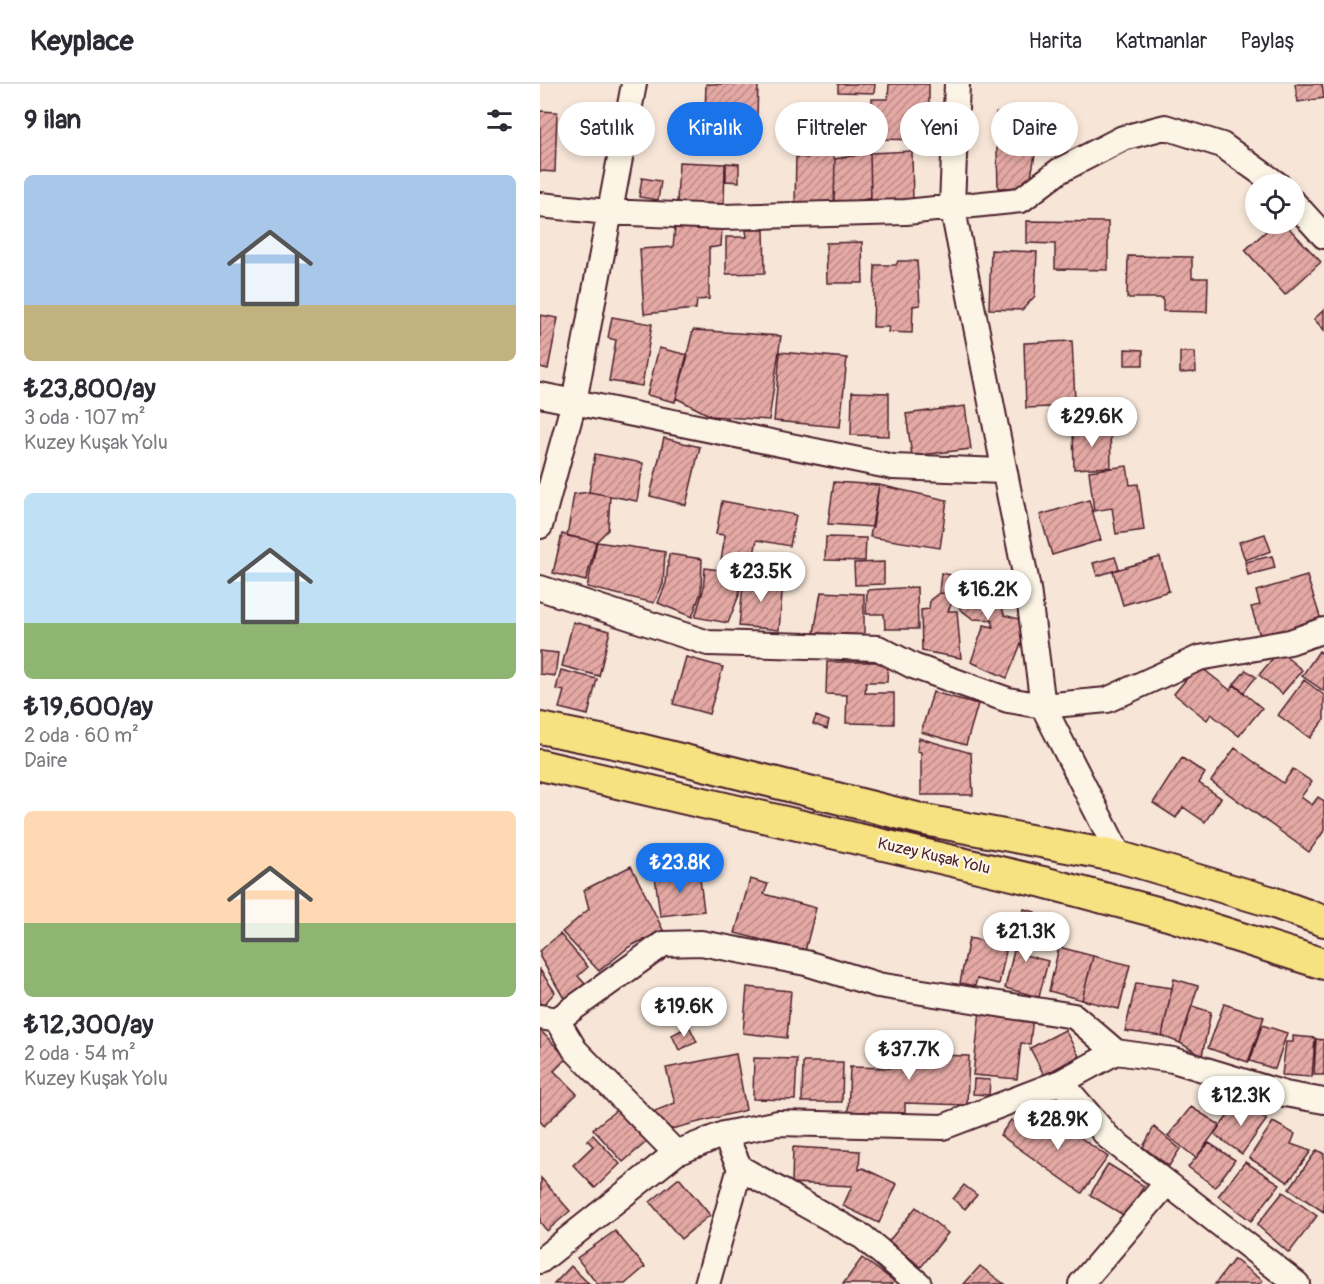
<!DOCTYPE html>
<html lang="tr">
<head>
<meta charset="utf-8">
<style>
  body { margin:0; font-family:Pangolin,sans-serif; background:#f2f2f3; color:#2b2b33; height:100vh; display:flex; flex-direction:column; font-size:22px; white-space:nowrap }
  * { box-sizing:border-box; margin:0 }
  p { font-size:20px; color:#7c7c81 }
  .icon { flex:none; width:33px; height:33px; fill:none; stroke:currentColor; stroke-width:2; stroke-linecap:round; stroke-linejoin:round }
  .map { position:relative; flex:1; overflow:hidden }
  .details { display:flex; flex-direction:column; background:#fff; width:540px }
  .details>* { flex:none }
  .guide { position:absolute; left:18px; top:18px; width:570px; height:54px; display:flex; gap:12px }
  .buttons { position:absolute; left:705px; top:90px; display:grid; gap:12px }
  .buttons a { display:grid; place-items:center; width:60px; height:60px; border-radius:50%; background:#fff; box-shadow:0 3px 9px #0003; font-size:30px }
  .price { position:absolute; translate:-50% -51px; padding:0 14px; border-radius:21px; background:#fff; color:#222; font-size:20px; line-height:39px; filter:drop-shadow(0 2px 3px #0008) }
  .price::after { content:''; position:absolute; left:50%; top:36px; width:18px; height:14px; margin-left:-9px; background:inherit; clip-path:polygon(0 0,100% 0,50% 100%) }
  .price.current { background:#1a73e8; color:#fff }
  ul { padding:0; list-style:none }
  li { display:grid; align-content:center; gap:12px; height:318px; padding:0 24px }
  li span { display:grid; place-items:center; height:186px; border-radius:9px; color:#555 }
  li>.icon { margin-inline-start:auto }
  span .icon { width:108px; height:108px; fill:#fffc; stroke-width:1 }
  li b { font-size:26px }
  h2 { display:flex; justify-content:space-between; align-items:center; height:72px; padding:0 24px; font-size:26px }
  .tag { padding:0 21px; border-radius:27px; background:#fff; box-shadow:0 3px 9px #0003; font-size:21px; line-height:54px }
  .tag.current { background:#1a73e8; color:#fff }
  header { display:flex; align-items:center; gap:36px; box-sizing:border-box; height:84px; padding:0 30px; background:#fff; border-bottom:2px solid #e1e1e2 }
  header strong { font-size:28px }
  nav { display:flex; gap:33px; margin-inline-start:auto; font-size:21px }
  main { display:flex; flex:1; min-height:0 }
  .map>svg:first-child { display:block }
</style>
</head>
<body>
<header>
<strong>Keyplace</strong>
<nav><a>Harita</a><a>Katmanlar</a><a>Paylaş</a></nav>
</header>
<main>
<section class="details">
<h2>9 ilan<svg class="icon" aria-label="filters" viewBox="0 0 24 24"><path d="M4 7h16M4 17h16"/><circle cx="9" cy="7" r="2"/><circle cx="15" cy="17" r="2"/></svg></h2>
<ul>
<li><span style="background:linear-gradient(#a9c7e8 70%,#c2b280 0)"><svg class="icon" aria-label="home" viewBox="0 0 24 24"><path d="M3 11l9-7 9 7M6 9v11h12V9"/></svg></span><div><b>₺23,800/ay</b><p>3 oda · 107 m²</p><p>Kuzey Kuşak Yolu</p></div></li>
<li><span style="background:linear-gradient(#bfe0f5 70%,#8fb573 0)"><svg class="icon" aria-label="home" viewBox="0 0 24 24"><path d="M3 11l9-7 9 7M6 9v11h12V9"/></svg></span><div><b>₺19,600/ay</b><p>2 oda · 60 m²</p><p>Daire</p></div></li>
<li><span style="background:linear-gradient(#ffd9b3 60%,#8fb573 0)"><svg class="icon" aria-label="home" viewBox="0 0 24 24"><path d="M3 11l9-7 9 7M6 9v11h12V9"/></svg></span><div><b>₺12,300/ay</b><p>2 oda · 54 m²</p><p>Kuzey Kuşak Yolu</p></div></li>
</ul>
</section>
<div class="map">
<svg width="784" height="1200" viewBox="0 0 784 1200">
  <defs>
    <pattern id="building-hatch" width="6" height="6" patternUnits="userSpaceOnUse" patternTransform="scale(1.5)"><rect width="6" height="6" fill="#e4a9a4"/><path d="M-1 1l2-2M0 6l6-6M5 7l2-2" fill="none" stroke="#bb8986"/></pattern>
  </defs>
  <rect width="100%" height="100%" fill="#f7e6d8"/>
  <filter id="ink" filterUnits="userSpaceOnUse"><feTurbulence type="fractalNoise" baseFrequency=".0167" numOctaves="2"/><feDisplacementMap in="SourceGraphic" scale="12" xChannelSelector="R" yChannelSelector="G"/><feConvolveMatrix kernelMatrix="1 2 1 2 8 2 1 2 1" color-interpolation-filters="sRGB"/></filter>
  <g filter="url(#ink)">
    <path fill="url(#building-hatch)" stroke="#4a1f2b" stroke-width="1.5" d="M 166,0 L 218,0 L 217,32 L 165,31 Z
      M 298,0 L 335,0 L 334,9 L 298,8 Z
      M 349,0 L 389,0 L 389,56 L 332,55 L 332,15 L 348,15 Z
      M 755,0 L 782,0 L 784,14 L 758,18 Z
      M 0,27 L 17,28 L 15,88 L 0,87 Z
      M 456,29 L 488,29 L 489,55 L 498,55 L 489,103 L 458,104 Z
      M 372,67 L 373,120 L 331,120 L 330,69 Z
      M 268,69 L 291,69 L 295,75 L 294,122 L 255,120 L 256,73 L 268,74 Z
      M 330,69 L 331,114 L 294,122 L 295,75 Z
      M 139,78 L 185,80 L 184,121 L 137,119 Z
      M 186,79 L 199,80 L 199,98 L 186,97 Z
      M 102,94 L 121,97 L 118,116 L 99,113 Z
      M 487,137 L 568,138 L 568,186 L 515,185 L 515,160 L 487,159 Z
      M 734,140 L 745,140 L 781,178 L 745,211 L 705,166 Z
      M 135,144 L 182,144 L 181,162 L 169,164 L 169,215 L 157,216 L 156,225 L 104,230 L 100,165 L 133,163 Z
      M 206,146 L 224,146 L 225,189 L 186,190 L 186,153 L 207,153 Z
      M 322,158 L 323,199 L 287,199 L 286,159 Z
      M 451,166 L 497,168 L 495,212 L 482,226 L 449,225 Z
      M 588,172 L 652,173 L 652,194 L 668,194 L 667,228 L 623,227 L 623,214 L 587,214 Z
      M 358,177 L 377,177 L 380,221 L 373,222 L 372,249 L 348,248 L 349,243 L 333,243 L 335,181 L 356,181 Z
      M 784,226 L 784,246 L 774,235 Z
      M 0,231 L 18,234 L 8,285 L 0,283 Z
      M 72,233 L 112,240 L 102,302 L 69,297 L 76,256 L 68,254 Z
      M 153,246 L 241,252 L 229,336 L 171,332 L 136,314 Z
      M 532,257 L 536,335 L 512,337 L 511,323 L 486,324 L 484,259 Z
      M 119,264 L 148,271 L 135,318 L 107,311 Z
      M 585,265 L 603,266 L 603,281 L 585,281 Z
      M 240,268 L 307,274 L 300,343 L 234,337 Z
      M 640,268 L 655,268 L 656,288 L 640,289 Z
      M 312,308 L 349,309 L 349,352 L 311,351 Z
      M 425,322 L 431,365 L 372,372 L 366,330 Z
      M 570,342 L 571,383 L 534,385 L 533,344 Z
      M 124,354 L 160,363 L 146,421 L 110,412 Z
      M 55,370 L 103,379 L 97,417 L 49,408 Z
      M 587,382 L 590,401 L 598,400 L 604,446 L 576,450 L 572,424 L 554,427 L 549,387 Z
      M 294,398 L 339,401 L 333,443 L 288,440 Z
      M 339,401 L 407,416 L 400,464 L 330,453 Z
      M 49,408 L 70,412 L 68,446 L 56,458 L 27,452 L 34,410 Z
      M 549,416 L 561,456 L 512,471 L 500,431 Z
      M 182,417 L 256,431 L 250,462 L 217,456 L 211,483 L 181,477 L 185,451 L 176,450 Z
      M 22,450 L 56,458 L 46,497 L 13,489 Z
      M 725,450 L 731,467 L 705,476 L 699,458 Z
      M 286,453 L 326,454 L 325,477 L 285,476 Z
      M 57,458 L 125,468 L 123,500 L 114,519 L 47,503 Z
      M 129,470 L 162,475 L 161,508 L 152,533 L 118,519 L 126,499 Z
      M 732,472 L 735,484 L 708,491 L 705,478 Z
      M 575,473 L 579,485 L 557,492 L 553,479 Z
      M 620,473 L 629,507 L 583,521 L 573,487 Z
      M 344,478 L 344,500 L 315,501 L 314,479 Z
      M 165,484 L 201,489 L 199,511 L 188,539 L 155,533 L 163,507 Z
      M 401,489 L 466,502 L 467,517 L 461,518 L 464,531 L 479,535 L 483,555 L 467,594 L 431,578 L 444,541 L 453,543 L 452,536 L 433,535 L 420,525 L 416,510 L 399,509 Z
      M 204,491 L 243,498 L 239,546 L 199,542 Z
      M 767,492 L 781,536 L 721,555 L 711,523 L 720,521 L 716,507 Z
      M 377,503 L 378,545 L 345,545 L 344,530 L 326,530 L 327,506 Z
      M 281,508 L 324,510 L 324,551 L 274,549 Z
      M 399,509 L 416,510 L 408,527 L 417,527 L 421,574 L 382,567 L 381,526 L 389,525 L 390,516 Z
      M 33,538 L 70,547 L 59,592 L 22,582 Z
      M 0,567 L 18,569 L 15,592 L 0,590 Z
      M 739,567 L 762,586 L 742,610 L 719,591 Z
      M 779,567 L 784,570 L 784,607 L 762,592 Z
      M 146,573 L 183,583 L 169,630 L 133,620 Z
      M 287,578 L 348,578 L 347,598 L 326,598 L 325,609 L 354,609 L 354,640 L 306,639 L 307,611 L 286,610 Z
      M 658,581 L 690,606 L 694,601 L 722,624 L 699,652 L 671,630 L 667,636 L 634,610 Z
      M 21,586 L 57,595 L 48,631 L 19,624 L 24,607 L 16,605 Z
      M 706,586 L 716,593 L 704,608 L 694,600 Z
      M 764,596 L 784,611 L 784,636 L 770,654 L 738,631 Z
      M 393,608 L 438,620 L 426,661 L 381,648 Z
      M 276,632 L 289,637 L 287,645 L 273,640 Z
      M 379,654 L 431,669 L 433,711 L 381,711 L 381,668 L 377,667 Z
      M 695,664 L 743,699 L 753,685 L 772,698 L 761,713 L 772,721 L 778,713 L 784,717 L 784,747 L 769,768 L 671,697 Z
      M 642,674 L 665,689 L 659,699 L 681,714 L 665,738 L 643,723 L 636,734 L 613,719 Z
      M 91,782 L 123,846 L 89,863 L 59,887 L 22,848 L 49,825 L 44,806 Z
      M 159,787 L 164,827 L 120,832 L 115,792 Z
      M 210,795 L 228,800 L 224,810 L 276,824 L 265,867 L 195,849 Z
      M 484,825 L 495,828 L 485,871 L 508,877 L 499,913 L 465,904 Z
      M 20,850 L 48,883 L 38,892 L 46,901 L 26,918 L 0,873 L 0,867 Z
      M 429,854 L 467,862 L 459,900 L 437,895 L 435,902 L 420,899 Z
      M 519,863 L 553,872 L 542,916 L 509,907 Z
      M 553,872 L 590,881 L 579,925 L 542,916 Z
      M 0,886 L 15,908 L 0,925 Z
      M 634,895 L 658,902 L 640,959 L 622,952 Z
      M 596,899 L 632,904 L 622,952 L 585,947 Z
      M 207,903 L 251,907 L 247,954 L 203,949 Z
      M 684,920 L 724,933 L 708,978 L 668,964 Z
      M 652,922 L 671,928 L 662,972 L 640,959 Z
      M 440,926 L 493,932 L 490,960 L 481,959 L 477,995 L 433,991 Z
      M 722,941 L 747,949 L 735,985 L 710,977 Z
      M 149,942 L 157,958 L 139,966 L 132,951 Z
      M 0,946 L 27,974 L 14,987 L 37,1010 L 4,1042 L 0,1037 Z
      M 525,946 L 539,972 L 504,991 L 490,964 Z
      M 378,950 L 396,950 L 395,971 L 429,972 L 427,1021 L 365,1019 L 365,1032 L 308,1030 L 310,983 L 350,984 L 351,960 L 378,961 Z
      M 753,952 L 775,954 L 772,993 L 742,991 L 746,958 L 753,958 Z
      M 776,955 L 784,956 L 784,991 L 774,991 Z
      M 196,970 L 206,1026 L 124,1047 L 110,1029 L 135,1019 L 126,984 Z
      M 214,974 L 257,975 L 255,1016 L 213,1015 Z
      M 263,978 L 303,978 L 302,1018 L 262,1018 Z
      M 434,995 L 450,996 L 449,1011 L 433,1010 Z
      M 699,1017 L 727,1035 L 702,1070 L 674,1050 Z
      M 80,1023 L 109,1056 L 83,1078 L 53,1045 Z
      M 651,1023 L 680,1041 L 656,1074 L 628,1052 Z
      M 514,1035 L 568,1073 L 542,1109 L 460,1051 L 471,1036 L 485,1046 L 492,1036 L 506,1046 Z
      M 733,1038 L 755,1050 L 751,1060 L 771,1067 L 748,1098 L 709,1074 Z
      M 614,1043 L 640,1065 L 629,1082 L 603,1063 Z
      M 53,1051 L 80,1080 L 55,1104 L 33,1081 L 53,1062 L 47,1056 Z
      M 669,1059 L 695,1076 L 675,1103 L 648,1083 Z
      M 253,1063 L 320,1067 L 319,1086 L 323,1084 L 357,1100 L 339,1139 L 303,1122 L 312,1102 L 252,1099 Z
      M 777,1066 L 784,1070 L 784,1128 L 749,1105 Z
      M 705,1078 L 740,1100 L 711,1137 L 678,1112 Z
      M 568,1080 L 604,1102 L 585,1132 L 550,1111 Z
      M 1,1094 L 30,1127 L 7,1147 L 0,1138 Z
      M 139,1094 L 170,1131 L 141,1155 L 110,1118 Z
      M 424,1101 L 437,1111 L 425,1125 L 413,1115 Z
      M 743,1108 L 777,1132 L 749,1169 L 717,1141 Z
      M 376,1123 L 408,1149 L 381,1183 L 349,1157 Z
      M 75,1147 L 105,1183 L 85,1200 L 57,1200 L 37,1174 Z
      M 322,1174 L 354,1197 L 352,1200 L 303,1200 Z
      M 694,1175 L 723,1197 L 721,1200 L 675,1200 Z
      M 31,1182 L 49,1200 L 14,1200 Z
      M 440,1182 L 464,1200 L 424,1200 Z"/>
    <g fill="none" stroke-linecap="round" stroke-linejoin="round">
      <defs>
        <path id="minor" d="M 417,0 L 412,121 L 488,505 L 503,622 L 580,773
          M 754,119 L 784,152
          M 0,121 L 68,128 L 182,133 L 366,128 L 481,116 L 519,87 L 583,54 L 625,43 L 682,61 L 737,100
          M 0,311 L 353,383 L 463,387
          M 0,442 L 34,318 L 94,0
          M 0,504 L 168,559 L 338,564 L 373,582 L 468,616 L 503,622 L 567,616 L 659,574 L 750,558 L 784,546
          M 0,933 L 17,936 L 35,966 L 136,1069
          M 17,936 L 123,860 L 161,859 L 266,879 L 338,901 L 534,932 L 576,968
          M 521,998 L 568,1053 L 757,1200
          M 200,1084 L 323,1153 L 379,1200
          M 0,1177 L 136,1069 L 184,1050 L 238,1039 L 403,1043 L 521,998 L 576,968 L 633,976 L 745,1010 L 784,1017
          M 167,1200 L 200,1084 L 184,1050
          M 541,1200 L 626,1100"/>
        <path id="major" d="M 0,644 L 84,661 L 385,736 L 580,773 L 732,818 L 784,837
          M 0,681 L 503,798 L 628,831 L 784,880"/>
      </defs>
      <use href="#minor" stroke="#4a1f2b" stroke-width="28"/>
      <use href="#major" stroke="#4a1f2b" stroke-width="34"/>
      <use href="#minor" stroke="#fcf5e5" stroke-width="24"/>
      <use href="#major" stroke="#f6e281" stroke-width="30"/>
    </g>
  </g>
  <g text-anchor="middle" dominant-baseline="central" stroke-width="4.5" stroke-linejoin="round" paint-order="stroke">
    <g font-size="16" fill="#4a1f2b" stroke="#fcf5e5">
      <text transform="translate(394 772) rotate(13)">Kuzey Kuşak Yolu</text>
    </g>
  </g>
</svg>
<div class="buttons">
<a><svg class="icon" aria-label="locate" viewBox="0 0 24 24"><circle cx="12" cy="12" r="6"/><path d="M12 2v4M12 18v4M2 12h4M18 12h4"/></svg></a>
</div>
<b class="price" style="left:552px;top:364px">₺29.6K</b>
<b class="price" style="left:221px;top:519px">₺23.5K</b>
<b class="price" style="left:448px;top:537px">₺16.2K</b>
<b class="price current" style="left:140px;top:810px">₺23.8K</b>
<b class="price" style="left:486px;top:879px">₺21.3K</b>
<b class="price" style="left:144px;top:954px">₺19.6K</b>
<b class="price" style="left:369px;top:997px">₺37.7K</b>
<b class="price" style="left:701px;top:1043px">₺12.3K</b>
<b class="price" style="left:518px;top:1067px">₺28.9K</b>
<div class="guide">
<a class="tag">Satılık</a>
<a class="tag current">Kiralık</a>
<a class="tag">Filtreler</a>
<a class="tag">Yeni</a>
<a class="tag">Daire</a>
</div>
</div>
</main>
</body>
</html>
